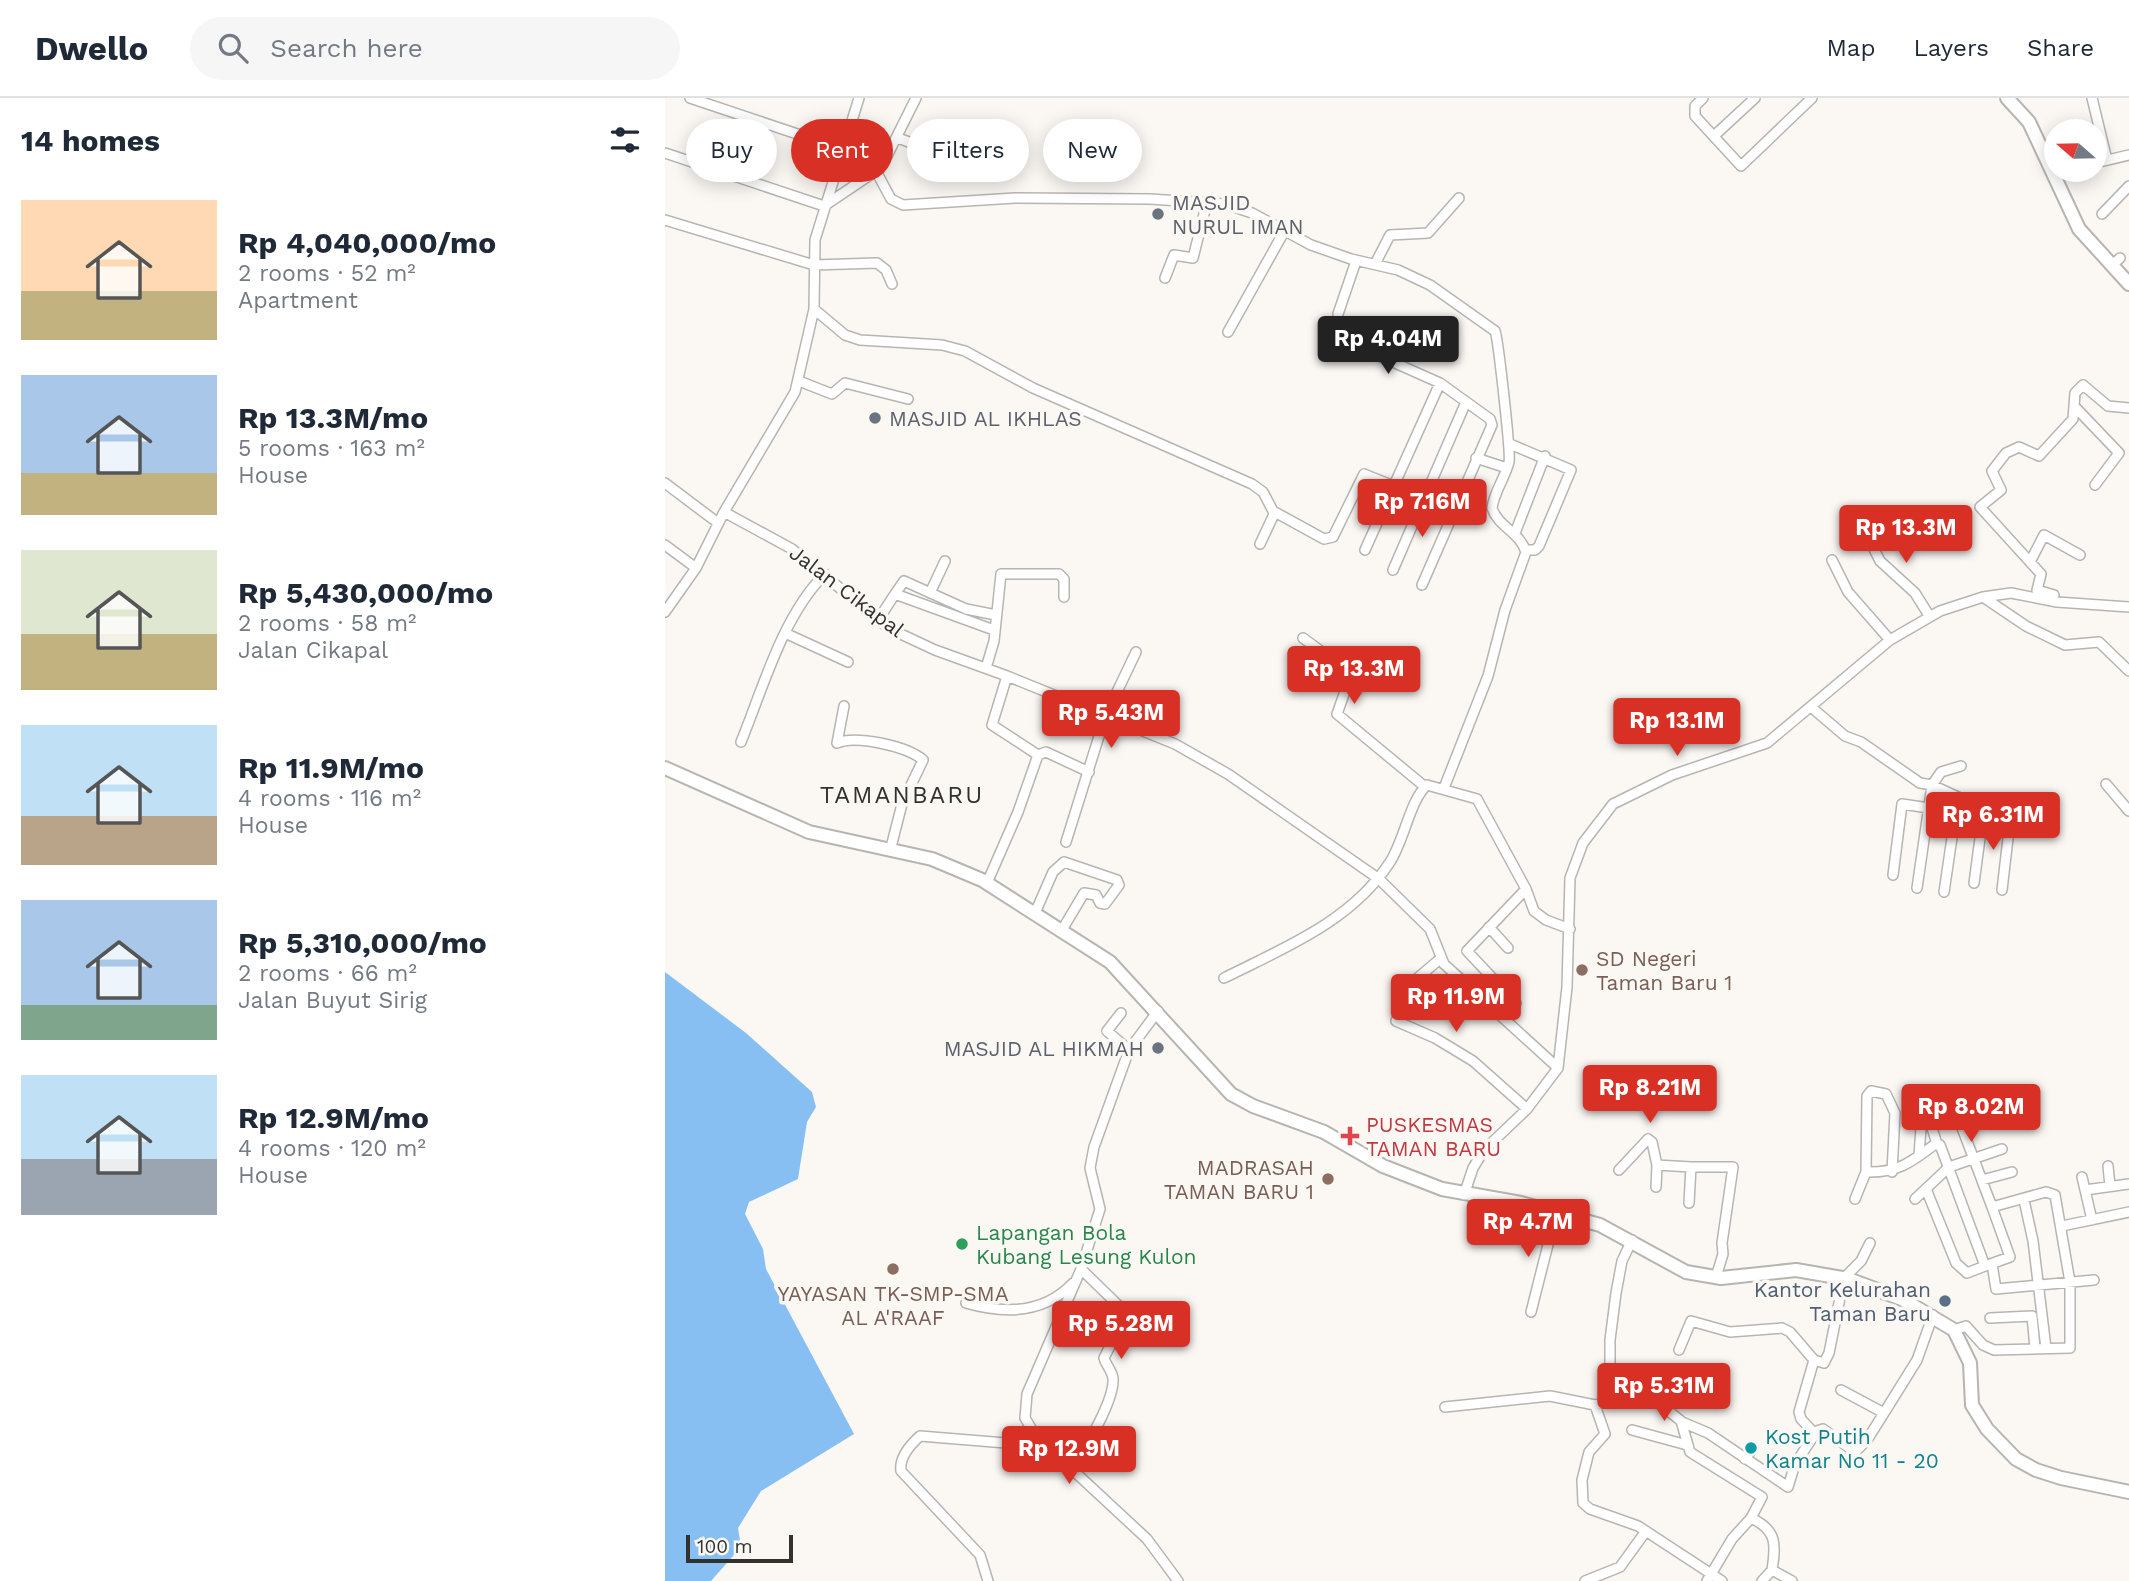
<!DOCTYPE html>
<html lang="en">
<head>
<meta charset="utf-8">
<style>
  body { margin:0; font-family:"Work Sans",sans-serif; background:#f6f6f7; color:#1f2937; height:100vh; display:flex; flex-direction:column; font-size:26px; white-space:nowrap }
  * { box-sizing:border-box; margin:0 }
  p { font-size:23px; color:#747a83 }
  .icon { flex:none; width:38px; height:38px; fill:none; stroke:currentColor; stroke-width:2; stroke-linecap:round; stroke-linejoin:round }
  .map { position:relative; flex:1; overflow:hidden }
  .side { display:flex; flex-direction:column; background:#fff; width:665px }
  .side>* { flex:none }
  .hud { position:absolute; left:21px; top:21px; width:665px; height:63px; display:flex; gap:14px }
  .needle { width:46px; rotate:290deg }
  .fabs { position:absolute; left:1379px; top:21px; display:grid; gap:14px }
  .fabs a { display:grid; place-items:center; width:63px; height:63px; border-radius:50%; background:#fff; box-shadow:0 4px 18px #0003; font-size:35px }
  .scale { position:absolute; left:21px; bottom:18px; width:107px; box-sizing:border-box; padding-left:7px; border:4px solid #31312f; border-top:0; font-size:19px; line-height:24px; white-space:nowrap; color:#31312f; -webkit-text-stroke:5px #fbf8f4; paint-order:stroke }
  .price { position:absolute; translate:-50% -60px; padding:0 16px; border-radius:7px; background:#d93025; color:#fff; font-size:23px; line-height:46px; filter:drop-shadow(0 2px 4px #0008) }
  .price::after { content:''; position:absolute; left:50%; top:42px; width:21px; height:16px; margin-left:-10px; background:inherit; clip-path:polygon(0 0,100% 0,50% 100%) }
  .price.on { background:#222; color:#fff }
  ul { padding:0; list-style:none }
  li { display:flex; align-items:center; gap:21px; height:175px; padding:0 21px }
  li span { display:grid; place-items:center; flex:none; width:196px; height:140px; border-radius:0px; color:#555 }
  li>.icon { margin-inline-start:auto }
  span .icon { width:84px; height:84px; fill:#fffc; stroke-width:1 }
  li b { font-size:30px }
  h2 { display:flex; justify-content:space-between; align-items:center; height:84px; padding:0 21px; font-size:30px }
  .chip { padding:0 24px; border-radius:32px; background:#fff; box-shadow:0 4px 18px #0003; font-size:24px; line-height:63px }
  .chip.on { background:#d93025; color:#fff }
  header { display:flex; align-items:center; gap:42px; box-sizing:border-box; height:98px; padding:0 35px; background:#fff; border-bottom:2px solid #e0e1e3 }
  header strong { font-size:33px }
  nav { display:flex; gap:38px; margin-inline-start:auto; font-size:24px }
  .search { width:490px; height:63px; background:#f6f6f7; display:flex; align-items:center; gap:18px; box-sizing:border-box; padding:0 24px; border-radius:38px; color:#747a83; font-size:26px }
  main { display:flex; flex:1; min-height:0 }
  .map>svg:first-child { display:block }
</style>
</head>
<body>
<header>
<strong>Dwello</strong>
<div class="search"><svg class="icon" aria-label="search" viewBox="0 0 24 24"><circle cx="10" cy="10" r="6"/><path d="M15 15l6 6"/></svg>Search here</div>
<nav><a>Map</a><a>Layers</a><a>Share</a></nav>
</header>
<main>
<section class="side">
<h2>14 homes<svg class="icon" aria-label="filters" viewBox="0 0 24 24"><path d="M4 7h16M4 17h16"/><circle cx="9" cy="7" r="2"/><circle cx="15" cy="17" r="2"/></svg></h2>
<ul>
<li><span style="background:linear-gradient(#ffd9b3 65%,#c2b280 0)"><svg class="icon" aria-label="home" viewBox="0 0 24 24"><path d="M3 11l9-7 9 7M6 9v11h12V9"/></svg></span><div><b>Rp 4,040,000/mo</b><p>2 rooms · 52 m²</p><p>Apartment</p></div></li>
<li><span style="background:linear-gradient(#a9c7e8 70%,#c2b280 0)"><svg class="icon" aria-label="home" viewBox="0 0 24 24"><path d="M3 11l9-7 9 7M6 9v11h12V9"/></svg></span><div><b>Rp 13.3M/mo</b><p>5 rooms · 163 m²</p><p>House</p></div></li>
<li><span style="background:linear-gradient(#dfe7d0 60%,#c2b280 0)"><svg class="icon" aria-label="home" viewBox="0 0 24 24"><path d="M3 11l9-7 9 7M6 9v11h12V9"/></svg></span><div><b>Rp 5,430,000/mo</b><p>2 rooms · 58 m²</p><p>Jalan Cikapal</p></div></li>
<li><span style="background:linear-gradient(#bfe0f5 65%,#b9a48a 0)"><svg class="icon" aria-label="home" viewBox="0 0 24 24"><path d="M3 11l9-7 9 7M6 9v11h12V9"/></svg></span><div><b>Rp 11.9M/mo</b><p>4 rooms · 116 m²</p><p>House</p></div></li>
<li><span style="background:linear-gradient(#a9c7e8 75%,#7fa58c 0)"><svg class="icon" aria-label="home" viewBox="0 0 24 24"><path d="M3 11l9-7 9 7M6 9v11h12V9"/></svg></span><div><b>Rp 5,310,000/mo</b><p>2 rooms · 66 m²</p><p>Jalan Buyut Sirig</p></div></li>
<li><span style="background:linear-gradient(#bfe0f5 60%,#9aa5b1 0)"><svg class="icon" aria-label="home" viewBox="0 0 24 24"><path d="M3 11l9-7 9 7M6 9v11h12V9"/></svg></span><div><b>Rp 12.9M/mo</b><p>4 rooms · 120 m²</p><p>House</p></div></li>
</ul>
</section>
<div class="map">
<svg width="1464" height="1483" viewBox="0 0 1464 1483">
  <rect width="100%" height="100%" fill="#fbf8f4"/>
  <path fill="#88bff2" d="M 0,874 L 81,935 L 147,994 L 151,1009 L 142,1024 L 133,1081 L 84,1104 L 80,1116 L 98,1151 L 101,1171 L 189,1336 L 96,1393 L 73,1430 L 76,1449 L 46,1483 L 0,1483 Z"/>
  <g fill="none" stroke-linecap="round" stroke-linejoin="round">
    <defs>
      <path id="street" d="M 25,0 L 177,51
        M 1038,0 L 1030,8 L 1030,18 L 1076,68 L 1147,0
        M 1427,0 L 1442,62
        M 1050,37 L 1090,0
        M 233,40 L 274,55
        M 0,55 L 159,108 L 211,73 L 219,64 L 251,0
        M 1430,65 L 1464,57
        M 211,73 L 226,101 L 238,107 L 350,100 L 485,101 L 560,106 L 587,115 L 646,147 L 686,161 L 733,172 L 765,187 L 830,233 C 833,240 846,355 844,364 C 840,380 829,394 827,410 C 833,429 855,434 861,454 L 840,512 L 823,578 L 779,690
        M 1437,116 L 1464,88
        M 0,122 L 149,167 L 212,165 L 221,172 L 227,186
        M 710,166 L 725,137 L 763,135 L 794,100
        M 1446,168 L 1455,160
        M 500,180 L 509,157 L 528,160 L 542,104
        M 149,211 L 180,237 L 195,242 L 277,247 L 300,253 L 368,290 L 587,386 L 598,394 L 608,413 L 659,441 L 668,439 L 699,376 L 788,412
        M 673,216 L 691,163
        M 563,234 L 620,132
        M 685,245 L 775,285
        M 134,283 L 167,296 L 180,285 L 243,301
        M 1411,310 L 1454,355 L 1430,387
        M 845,346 L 906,372 L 874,448 L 870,452 L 860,452
        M 811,360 L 842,370
        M 0,385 L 53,425
        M 59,414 L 127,451 L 225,531 L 270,552 L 342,578 L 510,646 L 563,676 L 714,781 L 765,831 L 779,866 L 893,970
        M 1197,427 L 1215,463 L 1250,495 L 1265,519
        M 850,435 L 880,358
        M 595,446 L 610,414
        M 0,447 L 31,470
        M 700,452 L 775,285 L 825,321 L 827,327 L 757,487
        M 1167,462 L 1183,494 L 1225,542
        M 1365,464 L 1379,437 L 1415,457
        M 728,472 L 801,304
        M 265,495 L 280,463
        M 230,496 L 239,483 L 301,511 L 331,517
        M 1389,497 L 1372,492 L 1376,476 L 1315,409 L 1336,392 L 1327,373 L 1341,355 L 1354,349 L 1374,358 L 1408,321 L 1410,295 L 1418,287 L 1443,308 L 1464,310
        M 1318,499 L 1361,528 L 1400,547 L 1434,544 L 1464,573
        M 0,514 L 31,470 L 59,414 L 130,294 L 149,211 L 150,142 L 194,0
        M 213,522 L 230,496 L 329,532
        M 120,535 L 183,564
        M 638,540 L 683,573 L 684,582 L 672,616 L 759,688
        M 321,570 L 329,543 L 336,476 L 394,476 L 399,481 L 399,499
        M 179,608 L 172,645 C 191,637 242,648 258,662 L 237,706 L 225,753
        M 1146,609 L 1180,638 L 1196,644 L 1255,685 L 1267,687 L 1276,674 L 1296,668
        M 76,644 C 98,590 118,517 160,476
        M 373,657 L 381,654 L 424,674
        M 1441,686 L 1464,713
        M 401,744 L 440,619 L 471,554
        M 1228,777 L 1237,706 L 1357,724
        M 322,785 L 353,714 L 373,657 L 327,627 L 342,578
        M 1309,785 L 1318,718
        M 1252,790 L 1267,687 L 1293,699 L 1279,794
        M 1337,792 L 1345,723
        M 370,815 L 388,774 L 399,764 L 452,782 L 454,787 L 440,806 L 435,805 L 431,797 L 419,795 L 397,832
        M 824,829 L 843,850
        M 775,861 L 749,883 L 731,923 L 770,940 L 808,963 L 862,1011
        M 559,880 C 619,850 687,823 725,764 C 739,743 745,702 762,687 L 812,701 L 861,791 L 869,813 L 881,822 L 905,831
        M 851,905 L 802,853 L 861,791
        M 456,915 L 442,933 L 464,952
        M 1291,1014 L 1327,1109
        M 1254,1058 L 1257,1015 L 1262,1014 L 1272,1046
        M 1443,1068 L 1445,1088
        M 954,1072 L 983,1041 L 987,1044 L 992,1067 L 1026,1069
        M 1227,1074 L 1230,1015 L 1221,996 L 1206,993 L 1202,998 L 1201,1074 C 1232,1075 1245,1065 1269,1047 L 1275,1047 L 1320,1168 L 1345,1159 L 1327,1109 L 1381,1094 L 1390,1097 L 1405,1184 L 1405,1250 L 1329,1252 L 1318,1247 L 1301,1228 L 1289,1232
        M 1417,1079 L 1427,1122
        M 1317,1082 L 1347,1074
        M 991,1089 L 992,1067
        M 1261,1091 L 1291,1165 L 1302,1175 L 1320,1168
        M 1420,1092 L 1464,1086
        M 799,1097 L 808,1070 L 819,1052 L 862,1011 L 893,970 L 902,889 L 905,780 L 918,745 L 948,706 L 1007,677 L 1102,645 L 1225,542 L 1275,513 L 1318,499 L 1346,495 L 1392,504 L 1464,509
        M 1190,1101 L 1201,1074
        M 1250,1101 L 1284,1069 L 1337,1051
        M 1359,1102 L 1368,1143 L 1381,1250
        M 1024,1105 L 1026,1069 L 1068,1069 L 1057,1145 L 1058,1156 L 1051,1179
        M 1397,1128 L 1464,1114
        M 967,1142 L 957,1163 L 951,1195 L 945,1242 L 945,1278 L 952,1286 L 980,1294 L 1016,1323 L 1025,1354 L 1097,1399 L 1086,1420 C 1112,1432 1111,1446 1107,1472
        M 1327,1166 L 1331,1191 L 1429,1182
        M 301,1205 C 339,1216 379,1216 408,1185
        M 866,1214 L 891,1115
        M 1325,1220 L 1367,1218 L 1370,1250
        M 1014,1252 L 1026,1223 L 1065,1234 L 1117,1230 L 1125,1234 L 1149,1262 L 1159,1265 L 1164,1255 L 1179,1180 L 1196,1163 L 1205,1145
        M 1149,1262 L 1134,1314 L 1136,1321 L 1150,1336
        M 1176,1292 L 1219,1315 L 1252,1262 L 1268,1217
        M 930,1307 L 940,1336 L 924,1354 L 917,1382 L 918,1405 L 925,1411 L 973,1428 L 1057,1483
        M 780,1309 L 885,1298 L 930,1307 L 939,1305 L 952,1286
        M 1017,1324 L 1043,1335 L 1123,1389 L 1130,1366 L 1152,1333 L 1158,1331 L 1190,1354 L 1202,1342 L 1219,1315
        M 967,1332 L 1022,1347
        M 370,1337 L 360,1320 L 362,1296 L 416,1171 L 435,1111 L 425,1070 L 429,1049 L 464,952 L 493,913
        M 1080,1361 L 1088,1350
        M 408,1371 C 419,1351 450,1303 448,1280 C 447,1273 441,1267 439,1260 L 458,1222 L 454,1208 L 416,1171
        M 323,1483 L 315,1457 L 236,1373 C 234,1359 245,1347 255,1338 L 354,1346 L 370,1337 L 482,1441 L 513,1483
        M 920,1483 L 955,1469 L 981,1433
        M 1042,1483 L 1067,1441 L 1086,1420
        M 1097,1483 L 1107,1472 L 1127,1483"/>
      <path id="secondary" d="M 1342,0 L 1364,24 L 1414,131 L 1464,186
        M 0,670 L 144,734 L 267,761 L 317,782 L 445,864 L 566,996 L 588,1008 L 659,1034 L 718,1068 L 777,1091 L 856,1105 L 935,1127 L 1021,1174 L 1056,1180 L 1131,1172 L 1183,1181 L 1237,1201 L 1289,1232 L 1305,1265 L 1307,1307 L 1322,1331 L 1351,1361 L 1371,1372 L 1396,1380 L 1464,1394"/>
    </defs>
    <use href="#street" stroke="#b7b5b1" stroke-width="12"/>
    <use href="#secondary" stroke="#b7b5b1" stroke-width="16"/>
    <use href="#street" stroke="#fff" stroke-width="9"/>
    <use href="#secondary" stroke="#fff" stroke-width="12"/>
  </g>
  <g fill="#6b7280" stroke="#fbf8f4" stroke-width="2.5">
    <circle cx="493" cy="116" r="7"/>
    <circle cx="210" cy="320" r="7"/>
    <circle cx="493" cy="950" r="7"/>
  </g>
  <g fill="#8d6e63" stroke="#fbf8f4" stroke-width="2.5">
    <circle cx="917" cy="872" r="7"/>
    <circle cx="663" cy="1081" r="7"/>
    <circle cx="228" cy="1171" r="7"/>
  </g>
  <path fill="#e0444e" stroke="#fbf8f4" stroke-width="2.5" d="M681.5 1027.5h7v7h7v7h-7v7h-7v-7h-7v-7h7z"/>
  <circle fill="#2e9e5b" stroke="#fbf8f4" stroke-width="2.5" cx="297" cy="1146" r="7"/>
  <circle fill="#5c6f8a" stroke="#fbf8f4" stroke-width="2.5" cx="1280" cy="1203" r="7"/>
  <circle fill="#0f9aa8" stroke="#fbf8f4" stroke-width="2.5" cx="1086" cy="1350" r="7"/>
  <g text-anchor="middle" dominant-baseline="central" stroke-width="7" stroke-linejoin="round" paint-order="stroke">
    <g font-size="21" fill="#5b616d" stroke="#fbf8f4" text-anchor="start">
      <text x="507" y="104">MASJID<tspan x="507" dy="24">NURUL IMAN</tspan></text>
      <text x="224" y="320">MASJID AL IKHLAS</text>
      <text x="479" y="950" text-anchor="end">MASJID AL HIKMAH</text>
    </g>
    <g font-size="21" fill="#31312f" stroke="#fbf8f4">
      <text transform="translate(182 493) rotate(37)">Jalan Cikapal</text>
    </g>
    <g font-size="21" fill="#785e54" stroke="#fbf8f4" text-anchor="start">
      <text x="931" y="860">SD Negeri<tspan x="931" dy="24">Taman Baru 1</tspan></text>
      <text x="649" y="1069" text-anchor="end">MADRASAH<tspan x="649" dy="24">TAMAN BARU 1</tspan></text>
      <text x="228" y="1195" text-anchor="middle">YAYASAN TK-SMP-SMA<tspan x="228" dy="24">AL A'RAAF</tspan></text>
    </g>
    <g font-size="21" fill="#be3a42" stroke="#fbf8f4" text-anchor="start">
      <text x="701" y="1026">PUSKESMAS<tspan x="701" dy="24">TAMAN BARU</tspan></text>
    </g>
    <g font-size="21" fill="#27864d" stroke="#fbf8f4" text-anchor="start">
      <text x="311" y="1134">Lapangan Bola<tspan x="311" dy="24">Kubang Lesung Kulon</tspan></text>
    </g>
    <g font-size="21" fill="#4e5e75" stroke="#fbf8f4" text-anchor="end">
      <text x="1266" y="1191">Kantor Kelurahan<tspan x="1266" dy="24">Taman Baru</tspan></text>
    </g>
    <g font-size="21" fill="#0d838f" stroke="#fbf8f4" text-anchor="start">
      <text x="1100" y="1338">Kost Putih<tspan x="1100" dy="24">Kamar No 11 - 20</tspan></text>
    </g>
    <g font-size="24" letter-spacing="2" fill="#31312f" stroke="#fbf8f4">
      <text x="237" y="697">TAMANBARU</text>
    </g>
  </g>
</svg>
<div class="fabs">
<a><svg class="needle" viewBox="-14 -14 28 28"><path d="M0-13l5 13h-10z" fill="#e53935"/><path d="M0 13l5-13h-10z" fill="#747a83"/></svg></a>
</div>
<div class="scale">100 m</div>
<b class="price on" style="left:723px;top:278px">Rp 4.04M</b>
<b class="price" style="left:757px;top:441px">Rp 7.16M</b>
<b class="price" style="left:1241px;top:467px">Rp 13.3M</b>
<b class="price" style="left:689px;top:608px">Rp 13.3M</b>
<b class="price" style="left:446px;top:652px">Rp 5.43M</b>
<b class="price" style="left:1012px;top:660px">Rp 13.1M</b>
<b class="price" style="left:1328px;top:754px">Rp 6.31M</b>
<b class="price" style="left:791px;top:936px">Rp 11.9M</b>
<b class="price" style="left:985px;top:1027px">Rp 8.21M</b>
<b class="price" style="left:1306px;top:1046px">Rp 8.02M</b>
<b class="price" style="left:863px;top:1161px">Rp 4.7M</b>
<b class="price" style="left:456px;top:1263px">Rp 5.28M</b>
<b class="price" style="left:999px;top:1325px">Rp 5.31M</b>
<b class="price" style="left:404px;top:1388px">Rp 12.9M</b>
<div class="hud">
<a class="chip">Buy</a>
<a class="chip on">Rent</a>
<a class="chip">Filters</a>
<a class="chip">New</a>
</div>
</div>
</main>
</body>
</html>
